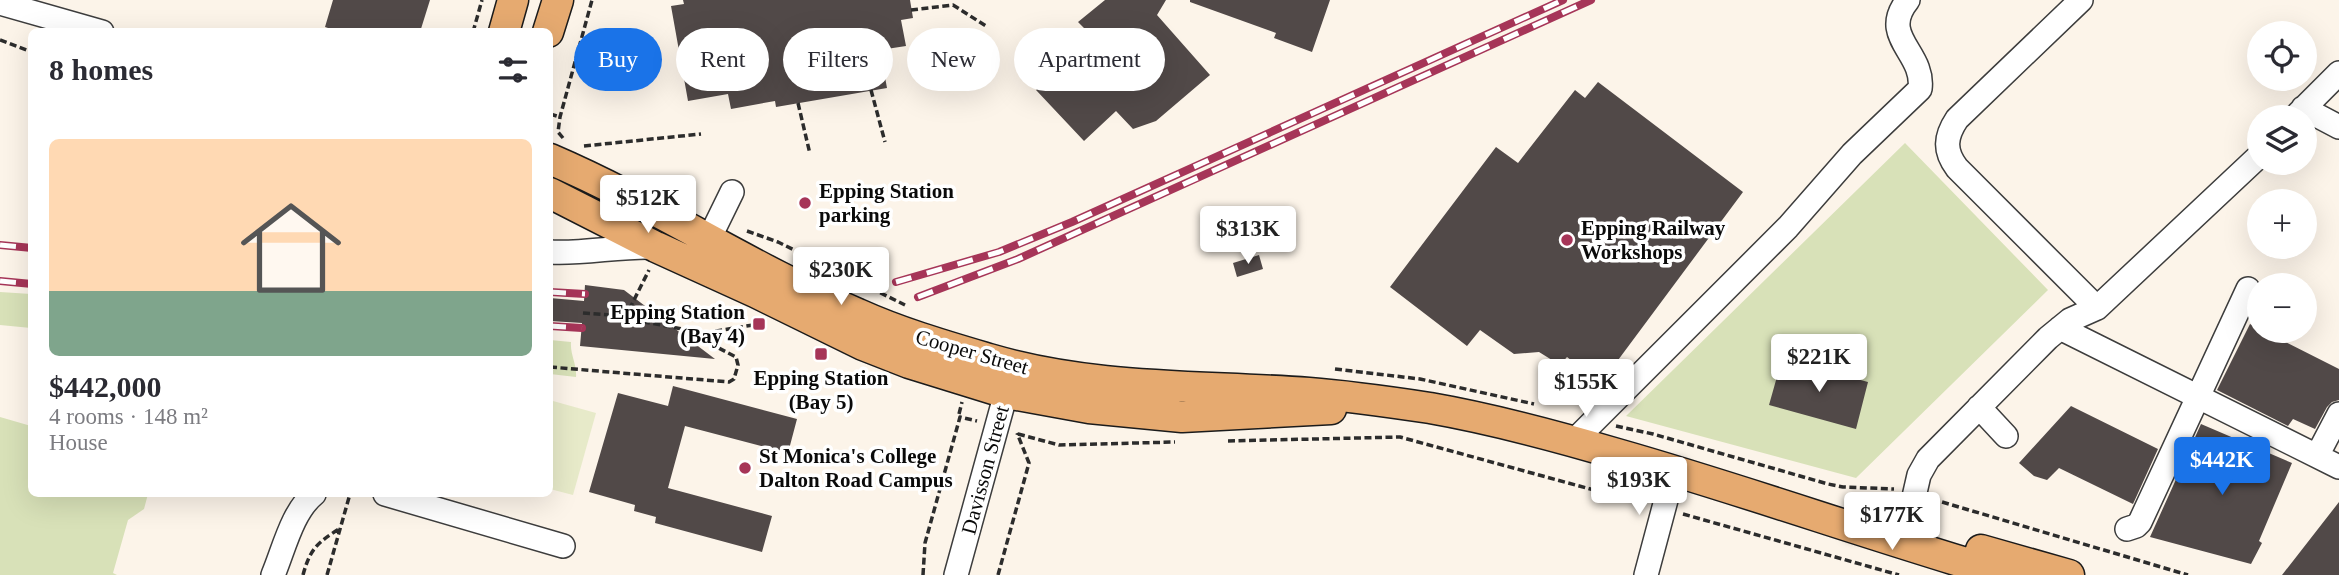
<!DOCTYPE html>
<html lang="en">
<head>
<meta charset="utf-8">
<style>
  body { margin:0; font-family:"Times New Roman",serif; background:#f2f2f3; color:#2b2b33; height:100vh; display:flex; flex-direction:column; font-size:26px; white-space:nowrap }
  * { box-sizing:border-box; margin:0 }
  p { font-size:23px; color:#7c7c81 }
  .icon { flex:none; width:38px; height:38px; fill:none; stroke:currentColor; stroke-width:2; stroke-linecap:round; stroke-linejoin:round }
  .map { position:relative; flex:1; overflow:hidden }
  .panel { position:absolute; left:28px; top:28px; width:525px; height:469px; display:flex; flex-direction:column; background:#fff; border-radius:10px; box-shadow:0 7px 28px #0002 }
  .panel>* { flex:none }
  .guide { position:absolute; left:574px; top:28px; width:665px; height:63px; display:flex; gap:14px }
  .buttons { position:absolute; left:2247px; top:21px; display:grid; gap:14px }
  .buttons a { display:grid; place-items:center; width:70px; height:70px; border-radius:50%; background:#fff; box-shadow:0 7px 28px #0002; font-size:35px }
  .price { position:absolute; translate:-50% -60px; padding:0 16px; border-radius:7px; background:#fff; color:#222; font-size:23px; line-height:46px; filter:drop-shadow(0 2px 4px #0008) }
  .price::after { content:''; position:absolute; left:50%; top:42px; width:21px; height:16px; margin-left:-10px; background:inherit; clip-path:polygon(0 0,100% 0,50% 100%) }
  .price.current { background:#1a73e8; color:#fff }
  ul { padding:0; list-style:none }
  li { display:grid; align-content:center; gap:14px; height:371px; padding:0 21px }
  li+li { border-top:2px solid #e1e1e2 }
  li span { display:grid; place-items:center; height:217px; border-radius:10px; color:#555 }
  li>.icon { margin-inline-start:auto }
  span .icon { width:126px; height:126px; fill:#fffc; stroke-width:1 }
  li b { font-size:30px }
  h2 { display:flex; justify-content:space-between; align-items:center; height:84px; padding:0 21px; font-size:30px }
  .tag { padding:0 24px; border-radius:32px; background:#fff; box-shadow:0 7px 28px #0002; font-size:24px; line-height:63px }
  .tag.current { background:#1a73e8; color:#fff }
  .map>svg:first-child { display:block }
</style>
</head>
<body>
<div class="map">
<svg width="2339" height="575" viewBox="0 0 2339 575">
  <rect width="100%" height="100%" fill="#fcf4e9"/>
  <path fill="#d8e1b8" d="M 1905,143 L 2048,290 L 1856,478 L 1626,416 Z
    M 0,292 L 31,294 L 31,328 L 0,325 Z
    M 550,340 L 571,342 C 570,355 577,364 576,377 L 550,374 Z
    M 0,417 L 31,426 L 32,494 L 148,494 L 144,509 L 128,520 L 113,573 L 117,575 L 0,575 Z"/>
  <path fill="#e7eac9" d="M 553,401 L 596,413 L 573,495 L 550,489 L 550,415 Z"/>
  <path fill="#514948" d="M 333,0 L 430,0 L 420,32 L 340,32 L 325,27 Z
    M 683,0 L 910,0 L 913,18 L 901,20 L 906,46 L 880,50 L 887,88 L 776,107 L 775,101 L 731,109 L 728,94 L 688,101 L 671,6 L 684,4 Z
    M 1105,0 L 1166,0 L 1157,15 L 1210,75 L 1156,121 L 1133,129 L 1116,111 L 1084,141 L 1036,90 L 1093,37 L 1078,22 Z
    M 1190,0 L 1330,0 L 1312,52 L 1274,38 L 1276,33 L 1190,2 Z
    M 1598,82 L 1743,192 L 1601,383 L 1567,357 L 1560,365 L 1539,352 L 1514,354 L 1480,330 L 1467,346 L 1390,287 L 1496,147 L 1518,163 L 1575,90 L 1585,98 Z
    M 1259,255 L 1263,269 L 1237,277 L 1233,263 Z
    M 585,285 L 624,290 L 715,359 L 580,346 L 582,323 L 550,321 L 550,298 L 584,301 Z
    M 2250,324 L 2339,369 L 2339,400 L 2332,402 L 2327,407 L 2315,429 L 2293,419 L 2288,426 L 2217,390 Z
    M 1782,359 L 1868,382 L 1856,429 L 1769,405 Z
    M 673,386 L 797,419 L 788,453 L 685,426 L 668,488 L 772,516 L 762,552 L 655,523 L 656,517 L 634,511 L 635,505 L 589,492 L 618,393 L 668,406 Z
    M 2071,406 L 2158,449 L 2133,504 L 2059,468 L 2047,480 L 2034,476 L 2019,463 Z
    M 2201,424 L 2292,463 L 2259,541 L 2262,543 L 2251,564 L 2150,537 Z
    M 2339,502 L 2339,575 L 2282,575 Z"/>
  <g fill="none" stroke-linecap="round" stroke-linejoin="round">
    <defs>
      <path id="minor" d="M 2081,0 L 1957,119 C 1945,137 1944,151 1957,168 L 2097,308
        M 0,3 L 102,32
        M 2303,108 L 2339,127
        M 2295,117 L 2339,73
        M 709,239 L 732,192
        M 550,252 C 584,254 618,246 653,247
        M 2060,328 L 2339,467
        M 1979,407 L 2006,436
        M 1574,441 L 1788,227 L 1852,154 L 1920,89 C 1925,52 1878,37 1908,0
        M 2317,456 L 2339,414
        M 385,494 L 563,546
        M 2127,529 L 2136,526 L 2140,522 L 2248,289
        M 1903,545 L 1919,475 L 1928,459 L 2048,338 L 2070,320 L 2097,308 L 2259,156
        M 273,575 C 284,549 292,512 314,494
        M 956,575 L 1006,393
        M 1646,575 L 1674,470"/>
      <path id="major" d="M 504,32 L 513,0
        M 548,32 L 558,0
        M 550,159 C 655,204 752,269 858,314 C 900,333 945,346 989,359 C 1095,390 1200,385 1309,393 C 1349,396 1390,402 1430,408 C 1493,419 1556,436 1617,454 C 1747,491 1875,537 2006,575
        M 550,193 L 656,247 L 755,292 L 863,345 L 909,363 L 1006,393 L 1089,408 L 1182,417 L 1331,409
        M 1981,550 L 2069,575"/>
    </defs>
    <use href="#minor" stroke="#3d3d3d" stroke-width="26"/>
    <use href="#major" stroke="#1b1b1b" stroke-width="33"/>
    <path stroke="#2c2c2c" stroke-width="3.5" stroke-dasharray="7 3.5" stroke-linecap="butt" d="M 911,10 L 953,5 L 986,26
      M 473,32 L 482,0
      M 0,40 L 32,52
      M 871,90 L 885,142
      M 798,103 L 810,154
      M 550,114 L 560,117
      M 563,138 L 558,132 L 560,117 L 592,0
      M 584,146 L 701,134
      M 747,231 L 778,242 L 905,305
      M 583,313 L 612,315
      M 612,316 L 704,333 L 759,324
      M 623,316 L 626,316 L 649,270
      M 550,367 L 729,382 L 734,379 L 738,365 L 736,357 L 707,342 L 704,333
      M 1335,369 L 1420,379 L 1534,404
      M 959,414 L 962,402
      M 1616,426 L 1653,434 L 1828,484 L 1843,487 L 1894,489
      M 1018,434 L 1059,445 L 1175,442
      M 1228,441 L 1400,437 L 1645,504
      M 1932,499 L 2188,575
      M 1683,514 L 1899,575
      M 303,575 C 310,549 317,543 339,529
      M 327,575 L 350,494
      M 923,575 L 925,543 L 960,417 L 977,421
      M 998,575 L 1029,463 L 1017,433"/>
    <use href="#minor" stroke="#fff" stroke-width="23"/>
    <use href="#major" stroke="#e6aa70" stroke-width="30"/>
    <defs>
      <path id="rail" d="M 0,245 L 32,248
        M 0,281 L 32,284
        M 896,282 L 999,252 L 1072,222 L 1563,0
        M 550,292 L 585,294
        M 918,297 L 1018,259 L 1591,0
        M 550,326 L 582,328"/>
    </defs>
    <use href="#rail" stroke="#a63558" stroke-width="8"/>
    <use href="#rail" stroke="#fff" stroke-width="5" stroke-dasharray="16" stroke-linecap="butt"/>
  </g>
  <g fill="#a63558" stroke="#fff" stroke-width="2.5">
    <circle cx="805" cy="203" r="7"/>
    <circle cx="1567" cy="240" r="7"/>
    <rect x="752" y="317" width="14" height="14" rx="3.5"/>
    <rect x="814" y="347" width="14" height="14" rx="3.5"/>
    <circle cx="745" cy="468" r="7"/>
  </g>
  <g text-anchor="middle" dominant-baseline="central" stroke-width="7" stroke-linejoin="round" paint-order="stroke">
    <g font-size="21" font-weight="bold" fill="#0a0a0a" stroke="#fff" text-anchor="start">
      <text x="819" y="191">Epping Station<tspan x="819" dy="24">parking</tspan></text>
      <text x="1581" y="228">Epping Railway<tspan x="1581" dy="24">Workshops</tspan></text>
      <text x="745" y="312" text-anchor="end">Epping Station<tspan x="745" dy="24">(Bay 4)</tspan></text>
      <text x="821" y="378" text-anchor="middle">Epping Station<tspan x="821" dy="24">(Bay 5)</tspan></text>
      <text x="759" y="456">St Monica's College<tspan x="759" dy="24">Dalton Road Campus</tspan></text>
    </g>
    <g font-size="21" fill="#0a0a0a" stroke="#fff">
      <text transform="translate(972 352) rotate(16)">Cooper Street</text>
      <text transform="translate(985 470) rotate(-75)">Davisson Street</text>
    </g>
  </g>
</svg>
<div class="buttons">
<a><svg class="icon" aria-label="locate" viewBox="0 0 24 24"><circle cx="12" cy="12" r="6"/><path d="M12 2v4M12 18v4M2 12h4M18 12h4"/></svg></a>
<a><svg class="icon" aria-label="layers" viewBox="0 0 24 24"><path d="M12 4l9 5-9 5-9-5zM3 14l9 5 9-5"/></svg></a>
<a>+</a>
<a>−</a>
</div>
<b class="price" style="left:648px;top:235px">$512K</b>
<b class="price" style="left:1248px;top:266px">$313K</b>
<b class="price" style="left:841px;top:307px">$230K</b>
<b class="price" style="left:1819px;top:394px">$221K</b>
<b class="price" style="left:1586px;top:419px">$155K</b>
<b class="price current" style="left:2222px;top:497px">$442K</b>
<b class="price" style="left:1639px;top:517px">$193K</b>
<b class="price" style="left:1892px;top:552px">$177K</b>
<div class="guide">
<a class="tag current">Buy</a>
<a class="tag">Rent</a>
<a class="tag">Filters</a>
<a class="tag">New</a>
<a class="tag">Apartment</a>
</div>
<section class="panel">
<h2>8 homes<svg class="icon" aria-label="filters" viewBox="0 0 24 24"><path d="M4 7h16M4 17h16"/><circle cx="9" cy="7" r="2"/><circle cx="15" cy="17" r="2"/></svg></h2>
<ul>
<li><span style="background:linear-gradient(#ffd9b3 70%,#7fa58c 0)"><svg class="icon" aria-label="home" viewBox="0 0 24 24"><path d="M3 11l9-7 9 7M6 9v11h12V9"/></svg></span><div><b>$442,000</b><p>4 rooms · 148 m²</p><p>House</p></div></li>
</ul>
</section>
</div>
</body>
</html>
